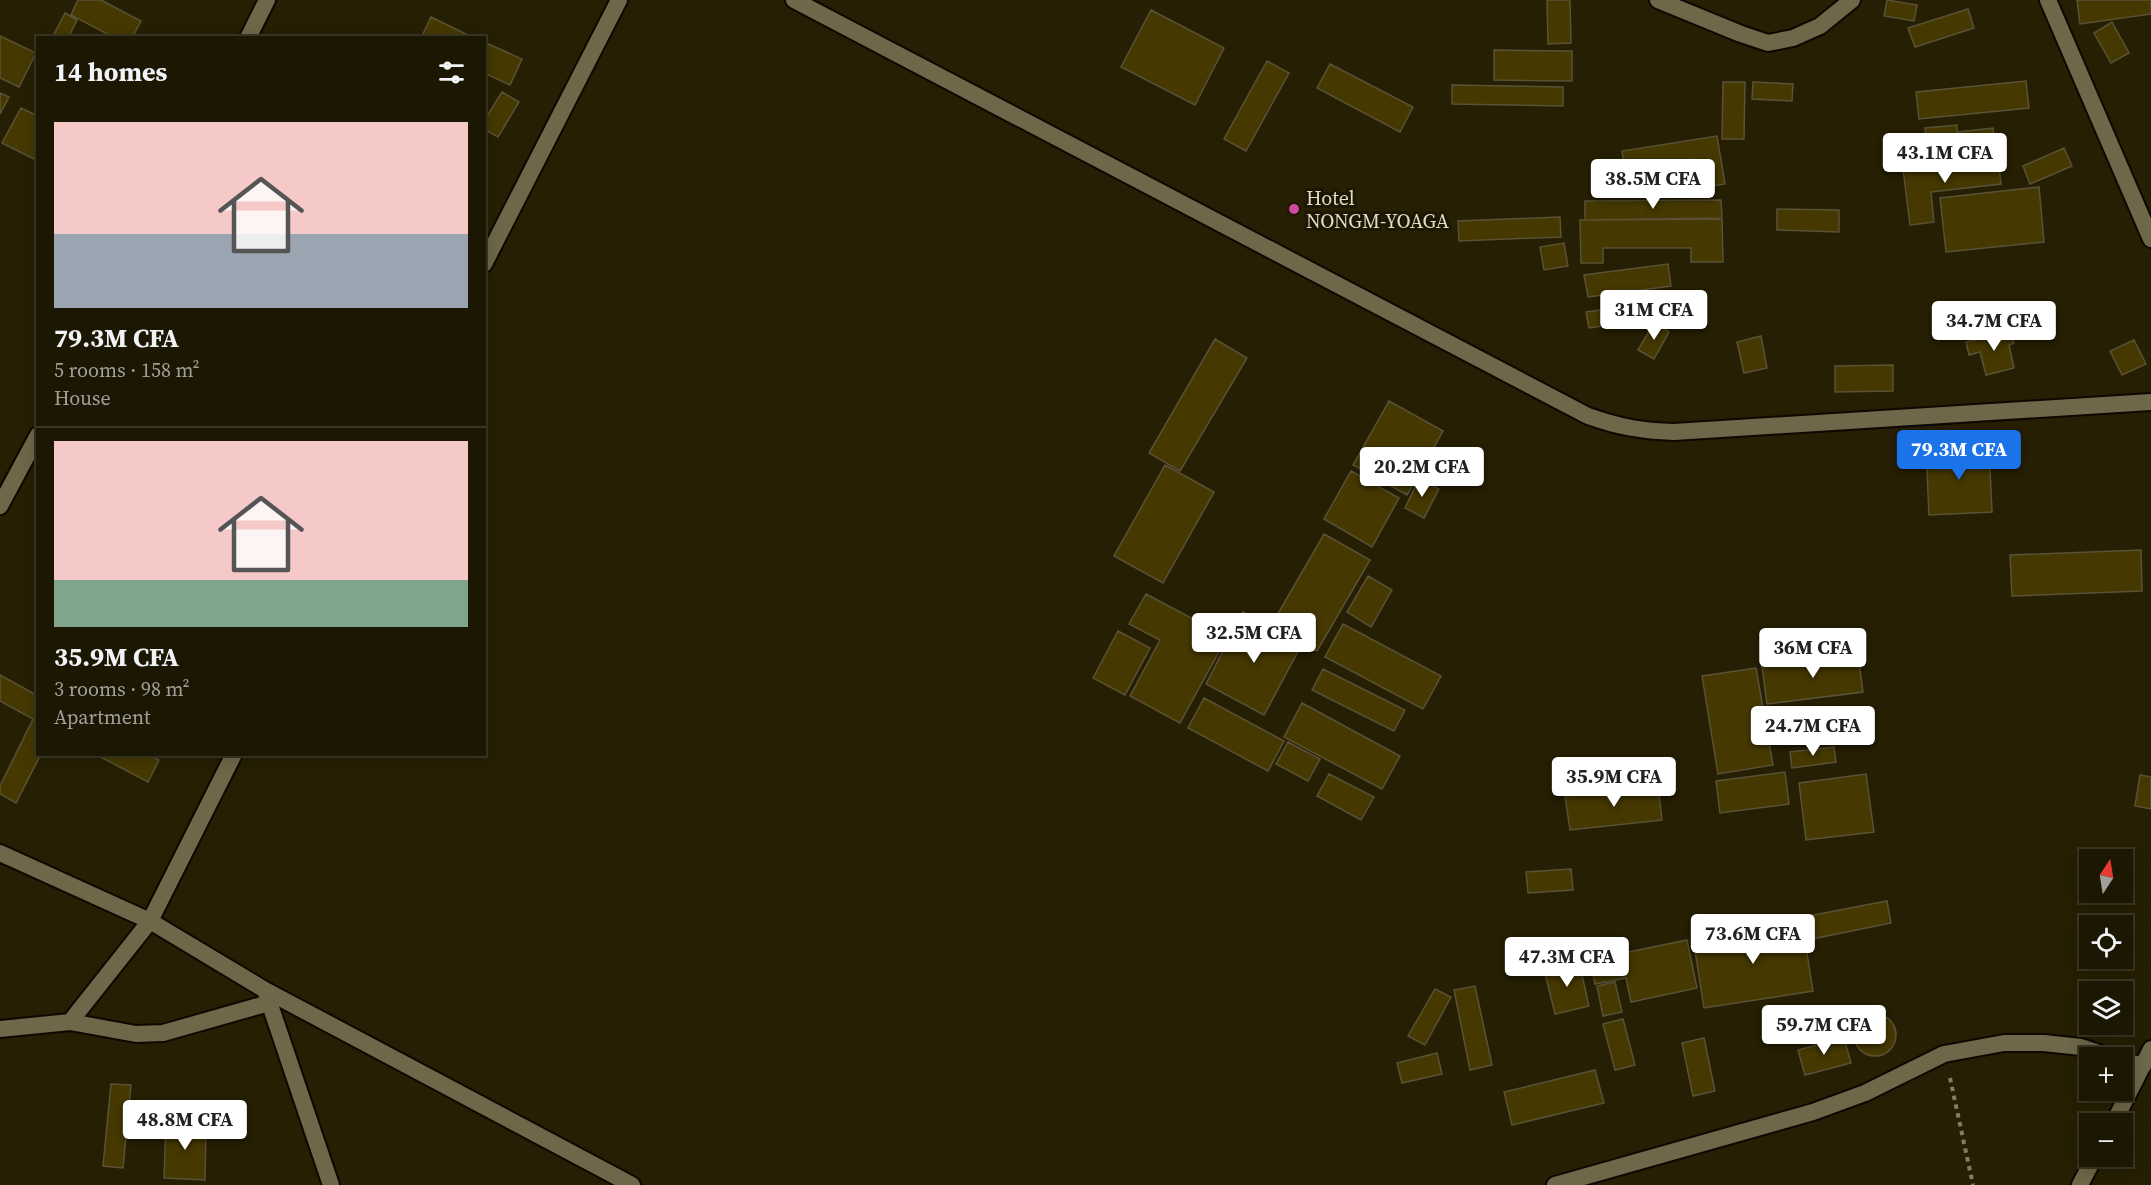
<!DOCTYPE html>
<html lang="en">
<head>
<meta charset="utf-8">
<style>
  body { margin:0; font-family:"Source Serif 4",serif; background:#25200c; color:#f1f3f6; height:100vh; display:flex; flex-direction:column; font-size:22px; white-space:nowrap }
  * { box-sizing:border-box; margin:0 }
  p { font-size:20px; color:#a09f99 }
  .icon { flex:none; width:33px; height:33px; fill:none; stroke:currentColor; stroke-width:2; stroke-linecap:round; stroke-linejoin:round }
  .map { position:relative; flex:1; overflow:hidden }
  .drawer { position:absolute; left:36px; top:36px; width:450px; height:720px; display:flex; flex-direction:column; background:#1c1702; border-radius:0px; box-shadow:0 3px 15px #0003,0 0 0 2px #3a3624 }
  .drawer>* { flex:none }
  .needle { width:39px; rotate:12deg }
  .tools { position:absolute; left:2079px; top:849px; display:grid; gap:12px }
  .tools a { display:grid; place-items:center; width:54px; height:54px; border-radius:0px; background:#1c1702; box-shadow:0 3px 15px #0003,0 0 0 2px #3a3624; font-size:30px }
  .price { position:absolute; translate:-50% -51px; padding:0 14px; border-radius:6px; background:#fff; color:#222; font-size:20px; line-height:39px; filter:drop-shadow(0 2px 3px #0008) }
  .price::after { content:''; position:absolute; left:50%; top:36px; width:18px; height:14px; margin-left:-9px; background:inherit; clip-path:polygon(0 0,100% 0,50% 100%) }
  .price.on { background:#1a73e8; color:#fff }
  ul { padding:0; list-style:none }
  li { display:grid; align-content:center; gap:12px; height:318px; padding:0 18px }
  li+li { border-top:2px solid #3a3624 }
  li span { display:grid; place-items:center; height:186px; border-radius:0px; color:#555 }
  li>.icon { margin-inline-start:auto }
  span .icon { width:108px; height:108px; fill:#fffc; stroke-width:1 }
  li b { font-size:26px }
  h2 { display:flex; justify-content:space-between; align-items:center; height:72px; padding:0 18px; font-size:26px }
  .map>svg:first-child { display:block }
</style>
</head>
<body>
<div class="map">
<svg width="2151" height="1185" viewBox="0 0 2151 1185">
  <rect width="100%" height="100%" fill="#261f03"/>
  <path fill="#453801" stroke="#5a5236" stroke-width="1.5" d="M 78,0 L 101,0 L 141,21 L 132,38 L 115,38 L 71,15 Z
    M 1547,0 L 1570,0 L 1571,43 L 1548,44 Z
    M 1887,0 L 1917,5 L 1914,21 L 1884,16 Z
    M 2077,0 L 2151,0 L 2151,14 L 2080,24 Z
    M 1968,9 L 1974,28 L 1915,47 L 1908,28 Z
    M 1151,10 L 1224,48 L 1195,105 L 1121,67 Z
    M 65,13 L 77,20 L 68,38 L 52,38 Z
    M 431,17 L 474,38 L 421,38 Z
    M 2112,22 L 2129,53 L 2111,63 L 2094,33 Z
    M 0,36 L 36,53 L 19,87 L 0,78 Z
    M 484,42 L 522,59 L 510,85 L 484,73 Z
    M 1494,50 L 1572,51 L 1572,81 L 1494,80 Z
    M 1267,61 L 1289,73 L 1246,151 L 1224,139 Z
    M 1330,64 L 1413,107 L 1400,132 L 1317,88 Z
    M 2026,81 L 2029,108 L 1919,119 L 1916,92 Z
    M 1723,82 L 1745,82 L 1744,139 L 1722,139 Z
    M 1753,82 L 1793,84 L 1792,101 L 1752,99 Z
    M 1452,85 L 1563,87 L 1563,106 L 1452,104 Z
    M 502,92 L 519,102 L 498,137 L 484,129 L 484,121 Z
    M 0,93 L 9,97 L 0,114 Z
    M 21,108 L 38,116 L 38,161 L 2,143 Z
    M 1957,125 L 1957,132 L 1993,128 L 1996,153 L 1928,160 L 1925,128 Z
    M 1717,136 L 1725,184 L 1700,188 L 1695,159 L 1625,170 L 1622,151 Z
    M 2064,148 L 2072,166 L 2030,184 L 2023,166 Z
    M 1998,158 L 2001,184 L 1931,192 L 1934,222 L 1910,225 L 1903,169 Z
    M 2039,187 L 2044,242 L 1946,252 L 1940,198 Z
    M 1721,200 L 1722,218 L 1585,220 L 1585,201 Z
    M 1777,209 L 1839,210 L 1839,232 L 1777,230 Z
    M 1560,217 L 1561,237 L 1459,241 L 1458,221 Z
    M 1722,219 L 1723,262 L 1691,262 L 1691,248 L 1603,248 L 1603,263 L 1581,263 L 1580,220 Z
    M 1564,243 L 1568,266 L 1544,270 L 1540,247 Z
    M 1668,264 L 1671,286 L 1588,297 L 1584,275 Z
    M 1671,300 L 1674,316 L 1589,328 L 1586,312 Z
    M 1654,323 L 1669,332 L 1654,359 L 1638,350 Z
    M 2010,331 L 2014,343 L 2009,345 L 2014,368 L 1986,375 L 1980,352 L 1969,355 L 1966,342 Z
    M 1761,336 L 1767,368 L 1744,373 L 1737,342 Z
    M 1215,339 L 1247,358 L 1180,471 L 1149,453 Z
    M 2134,340 L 2146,364 L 2122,375 L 2110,351 Z
    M 1893,365 L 1893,391 L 1835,392 L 1835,366 Z
    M 1389,401 L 1443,431 L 1407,495 L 1353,465 Z
    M 1989,447 L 1992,512 L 1929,515 L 1926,449 Z
    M 1165,465 L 1214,492 L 1163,583 L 1114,556 Z
    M 1351,471 L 1399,498 L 1372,547 L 1324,519 Z
    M 1419,479 L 1439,489 L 1424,518 L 1405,508 Z
    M 1324,534 L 1370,560 L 1317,651 L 1272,624 Z
    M 2141,550 L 2142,591 L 2012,596 L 2010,555 Z
    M 1368,576 L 1392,590 L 1371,627 L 1347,612 Z
    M 1146,594 L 1227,637 L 1180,723 L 1130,696 L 1160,640 L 1129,624 Z
    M 1243,612 L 1302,644 L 1264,715 L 1206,684 Z
    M 1343,624 L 1441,676 L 1423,709 L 1325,657 Z
    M 1118,631 L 1150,648 L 1125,695 L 1093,678 Z
    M 1858,654 L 1863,692 L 1767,704 L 1762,667 Z
    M 1756,668 L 1773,765 L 1718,774 L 1702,676 Z
    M 1323,669 L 1405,710 L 1394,731 L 1312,690 Z
    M 0,675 L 38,696 L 38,754 L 41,754 L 16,803 L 0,794 L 0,786 L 33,719 L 0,701 Z
    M 1204,698 L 1284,741 L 1268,771 L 1188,728 Z
    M 1302,703 L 1400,756 L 1382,789 L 1284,737 Z
    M 1288,742 L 1320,759 L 1308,781 L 1276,764 Z
    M 1834,747 L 1836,762 L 1792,768 L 1790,752 Z
    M 95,754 L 148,754 L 159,760 L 148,782 Z
    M 1785,772 L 1789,804 L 1720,813 L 1716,781 Z
    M 1329,774 L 1374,797 L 1361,820 L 1317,796 Z
    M 1866,774 L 1874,832 L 1806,840 L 1799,783 Z
    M 2140,775 L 2151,777 L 2151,809 L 2135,806 Z
    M 1658,785 L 1662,820 L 1570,830 L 1565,796 Z
    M 1571,869 L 1573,890 L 1528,893 L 1526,872 Z
    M 1887,901 L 1891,923 L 1812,939 L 1808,916 Z
    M 1802,922 L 1813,991 L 1704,1008 L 1693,938 Z
    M 1687,940 L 1697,988 L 1631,1002 L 1626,978 L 1595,984 L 1590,960 Z
    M 1579,962 L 1589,1006 L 1555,1014 L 1544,969 Z
    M 1615,982 L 1622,1012 L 1603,1016 L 1597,986 Z
    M 1475,986 L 1492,1065 L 1470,1070 L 1454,990 Z
    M 1435,989 L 1451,997 L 1425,1045 L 1408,1036 Z
    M1854 1035a21 21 0 1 1 42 0a21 21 0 1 1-42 0Z
    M 1623,1019 L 1635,1065 L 1615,1070 L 1603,1024 Z
    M 1704,1038 L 1715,1091 L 1693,1096 L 1682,1043 Z
    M 1844,1038 L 1851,1063 L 1805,1075 L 1798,1050 Z
    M 1437,1053 L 1442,1074 L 1402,1083 L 1397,1063 Z
    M 1595,1070 L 1604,1103 L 1512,1125 L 1504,1092 Z
    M 111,1084 L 131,1085 L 123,1168 L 103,1166 Z
    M 166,1122 L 206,1124 L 205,1180 L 164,1178 Z"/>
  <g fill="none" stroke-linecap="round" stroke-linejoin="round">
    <defs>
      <path id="minor" d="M 794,0 L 1588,416 C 1619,427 1642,431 1674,432 L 2151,402
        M 1658,0 L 1741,34 L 1768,43 L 1793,38 L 1820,26 L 1852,0
        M 2048,0 L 2151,239
        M 248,38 L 267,0
        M 484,264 L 619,0
        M 0,506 L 38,435
        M 0,853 L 150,921 L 265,990 L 632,1185
        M 265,990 L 331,1185
        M 70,1022 L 136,1034 L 163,1033 L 269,1003
        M 0,1029 L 70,1022 L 150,921 L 234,754
        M 2122,1060 L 2143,1066
        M 2113,1124 L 2151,1049
        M 1555,1185 L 1813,1112 L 1865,1093 L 1944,1054 L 2004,1043 L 2044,1043 L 2081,1047 L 2114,1058
        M 2080,1185 L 2095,1156"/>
    </defs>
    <use href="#minor" stroke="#0f0800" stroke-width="20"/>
    <path stroke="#837d67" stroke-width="4" stroke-dasharray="4.5 4.5" stroke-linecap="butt" d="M 1950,1078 L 1973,1185"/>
    <use href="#minor" stroke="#6f6749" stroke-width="16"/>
  </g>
  <circle fill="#d1479c" stroke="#1d1600" stroke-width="2" cx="1294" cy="209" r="6"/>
  <g text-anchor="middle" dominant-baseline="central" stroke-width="6" stroke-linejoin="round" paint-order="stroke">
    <g font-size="20" fill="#dfdaca" stroke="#1d1600" text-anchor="start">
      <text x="1306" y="198">Hotel<tspan x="1306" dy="23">NONGM-YOAGA</tspan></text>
    </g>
  </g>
</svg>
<div class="tools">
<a><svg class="needle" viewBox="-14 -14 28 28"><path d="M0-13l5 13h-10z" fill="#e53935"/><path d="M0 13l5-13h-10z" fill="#a09f99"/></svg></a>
<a><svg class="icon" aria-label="locate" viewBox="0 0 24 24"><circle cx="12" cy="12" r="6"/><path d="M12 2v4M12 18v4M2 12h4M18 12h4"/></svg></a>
<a><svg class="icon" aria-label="layers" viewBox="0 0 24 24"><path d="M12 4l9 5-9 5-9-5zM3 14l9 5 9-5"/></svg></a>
<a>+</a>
<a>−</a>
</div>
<b class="price" style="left:1945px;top:184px">43.1M CFA</b>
<b class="price" style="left:1653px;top:210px">38.5M CFA</b>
<b class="price" style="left:1654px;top:341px">31M CFA</b>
<b class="price" style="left:1994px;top:352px">34.7M CFA</b>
<b class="price on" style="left:1959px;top:481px">79.3M CFA</b>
<b class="price" style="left:1422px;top:498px">20.2M CFA</b>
<b class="price" style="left:1254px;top:664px">32.5M CFA</b>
<b class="price" style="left:1813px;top:679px">36M CFA</b>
<b class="price" style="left:1813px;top:757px">24.7M CFA</b>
<b class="price" style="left:1614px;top:808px">35.9M CFA</b>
<b class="price" style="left:1753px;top:965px">73.6M CFA</b>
<b class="price" style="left:1567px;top:988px">47.3M CFA</b>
<b class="price" style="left:1824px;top:1056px">59.7M CFA</b>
<b class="price" style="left:185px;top:1151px">48.8M CFA</b>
<section class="drawer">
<h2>14 homes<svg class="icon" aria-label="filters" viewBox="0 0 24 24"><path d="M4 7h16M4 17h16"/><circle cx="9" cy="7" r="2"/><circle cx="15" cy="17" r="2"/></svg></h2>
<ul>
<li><span style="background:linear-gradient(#f6c9c9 60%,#9aa5b1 0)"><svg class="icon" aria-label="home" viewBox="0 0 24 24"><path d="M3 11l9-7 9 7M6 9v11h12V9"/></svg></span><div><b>79.3M CFA</b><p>5 rooms · 158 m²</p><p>House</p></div></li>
<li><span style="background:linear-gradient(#f6c9c9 75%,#7fa58c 0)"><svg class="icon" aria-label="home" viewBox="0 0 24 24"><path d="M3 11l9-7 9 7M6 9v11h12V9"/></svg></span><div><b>35.9M CFA</b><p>3 rooms · 98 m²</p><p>Apartment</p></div></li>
</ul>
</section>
</div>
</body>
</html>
